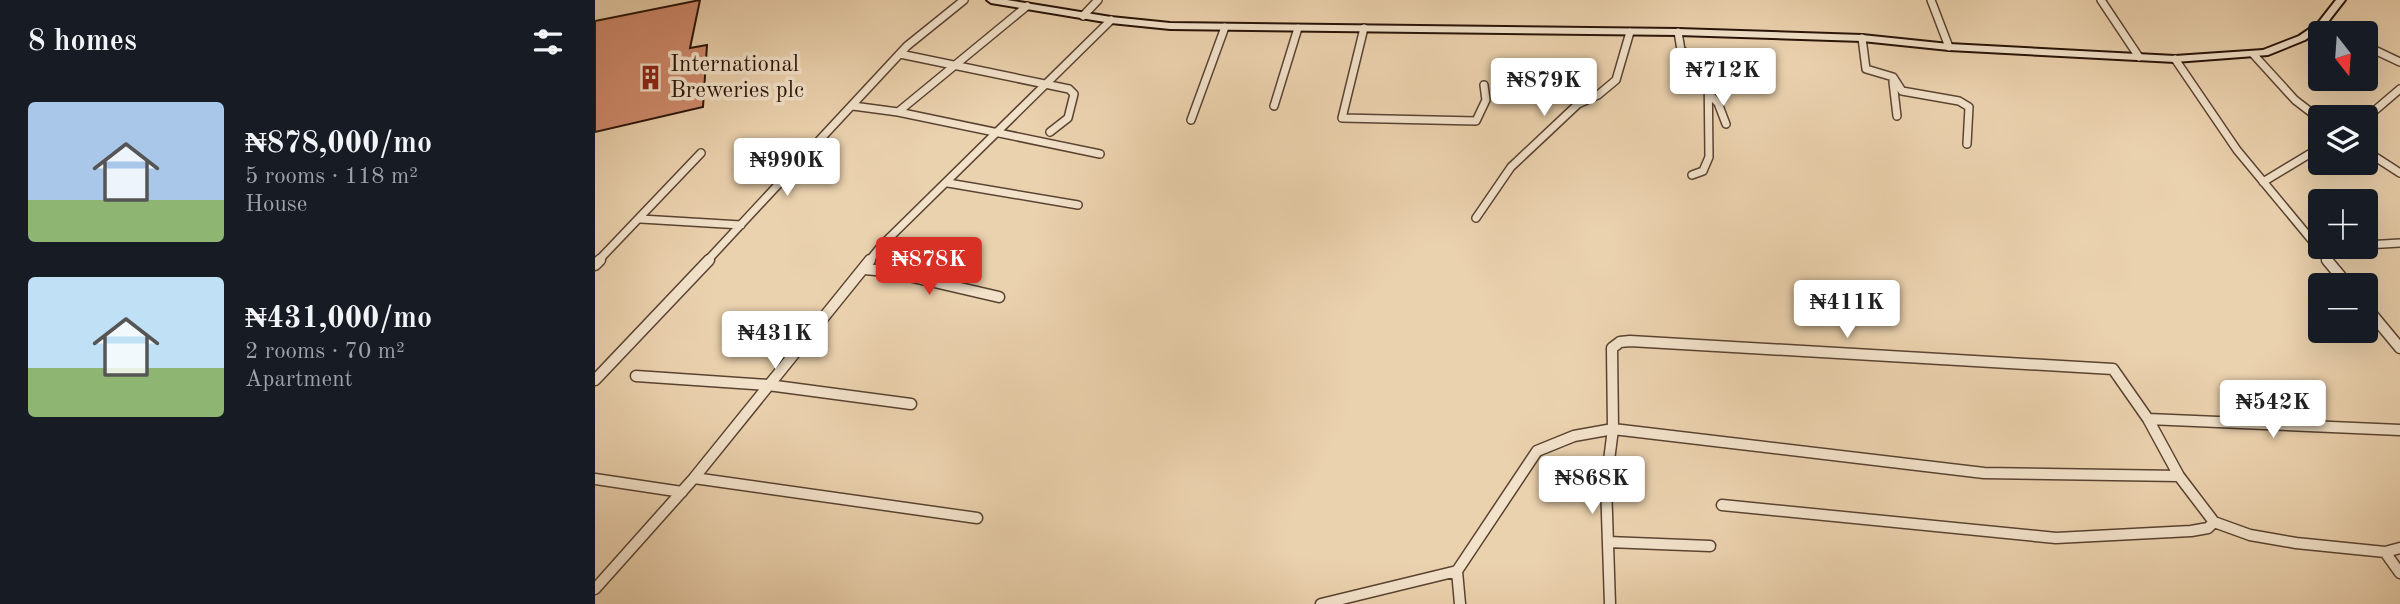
<!DOCTYPE html>
<html lang="en">
<head>
<meta charset="utf-8">
<style>
  body { margin:0; font-family:"Old Standard TT",serif; background:#242831; color:#f1f3f6; height:100vh; display:flex; flex-direction:column; font-size:26px; white-space:nowrap }
  * { box-sizing:border-box; margin:0 }
  p { font-size:23px; color:#9ea1a6 }
  .icon { flex:none; width:38px; height:38px; fill:none; stroke:currentColor; stroke-width:2; stroke-linecap:round; stroke-linejoin:round }
  .map { position:relative; flex:1; overflow:hidden }
  .panel { display:flex; flex-direction:column; background:#171b24; width:595px }
  .panel>* { flex:none }
  .needle { width:46px; rotate:163deg }
  .tools { position:absolute; left:1713px; top:21px; display:grid; gap:14px }
  .tools a { display:grid; place-items:center; width:70px; height:70px; border-radius:7px; background:#171b24; box-shadow:0 7px 28px #0002; font-size:35px }
  .price { position:absolute; translate:-50% -60px; padding:0 16px; border-radius:7px; background:#fff; color:#222; font-size:23px; line-height:46px; filter:drop-shadow(0 2px 4px #0008) }
  .price::after { content:''; position:absolute; left:50%; top:42px; width:21px; height:16px; margin-left:-10px; background:inherit; clip-path:polygon(0 0,100% 0,50% 100%) }
  .price.current { background:#d93025; color:#fff }
  ul { padding:0; list-style:none }
  li { display:flex; align-items:center; gap:21px; height:175px; padding:0 28px }
  li span { display:grid; place-items:center; flex:none; width:196px; height:140px; border-radius:7px; color:#555 }
  li>.icon { margin-inline-start:auto }
  span .icon { width:84px; height:84px; fill:#fffc; stroke-width:1 }
  li b { font-size:30px }
  h2 { display:flex; justify-content:space-between; align-items:center; height:84px; padding:0 28px; font-size:30px }
  main { display:flex; flex:1; min-height:0 }
  .map>svg:first-child { display:block }
</style>
</head>
<body>
<main>
<section class="panel">
<h2>8 homes<svg class="icon" aria-label="filters" viewBox="0 0 24 24"><path d="M4 7h16M4 17h16"/><circle cx="9" cy="7" r="2"/><circle cx="15" cy="17" r="2"/></svg></h2>
<ul>
<li><span style="background:linear-gradient(#a9c7e8 70%,#8fb573 0)"><svg class="icon" aria-label="home" viewBox="0 0 24 24"><path d="M3 11l9-7 9 7M6 9v11h12V9"/></svg></span><div><b>₦878,000/mo</b><p>5 rooms · 118 m²</p><p>House</p></div></li>
<li><span style="background:linear-gradient(#bfe0f5 65%,#8fb573 0)"><svg class="icon" aria-label="home" viewBox="0 0 24 24"><path d="M3 11l9-7 9 7M6 9v11h12V9"/></svg></span><div><b>₦431,000/mo</b><p>2 rooms · 70 m²</p><p>Apartment</p></div></li>
</ul>
</section>
<div class="map">
<svg width="1805" height="604" viewBox="0 0 1805 604">
  <rect width="100%" height="100%" fill="#ebd2ae"/>
  <filter id="stains"><feTurbulence type="fractalNoise" baseFrequency=".00286" numOctaves="4"/><feColorMatrix values="0 0 0 0 .2 0 0 0 0 .09 0 0 0 0 .02 0 0 0 .5 -.17"/></filter>
  <radialGradient id="worn" r=".72"><stop offset=".6" stop-color="#630" stop-opacity="0"/><stop offset="1" stop-color="#630" stop-opacity=".3"/></radialGradient>
  <path fill="#d08b6d" stroke="#291308" stroke-width="2" d="M 105,0 L 95,48 L 112,45 L 108,107 L 0,132 L 0,21 Z"/>
  <g fill="none" stroke-linecap="round" stroke-linejoin="round">
    <defs>
      <path id="minor-far1" d="M 1336,0 L 1354,47
        M 1506,0 L 1544,57
        M 488,16 L 503,0
        M 1726,25 L 1744,33
        M 769,28 L 747,118 L 881,121 L 891,100 L 889,85
        M 1083,32 L 1086,50 L 1113,67 L 1114,157 L 1108,171 L 1097,175
        M 1267,38 L 1271,69 L 1298,77 L 1307,91 L 1364,101 L 1374,107 L 1372,144
        M 1771,46 L 1805,62
        M 305,54 L 474,89 L 479,94 L 473,118 L 455,132
        M 1659,55 L 1700,100 L 1726,120
        M 1580,59 L 1642,150 L 1734,261
        M 1298,82 L 1302,116
        M 1114,94 L 1123,103 L 1131,124
        M 258,106 L 303,112 L 505,154
        M 679,106 L 703,28
        M 303,112 L 432,6
        M 1771,118 L 1805,89
        M 596,120 L 630,27
        M 1771,151 L 1805,173
        M 1668,182 L 1726,147
        M 353,183 L 483,205
        M 881,218 L 916,167 L 983,104 L 1003,95 L 1021,80 L 1035,32
        M 46,219 L 146,225
        M 1771,245 L 1805,243
        M 3,261 L 106,153
        M 112,261 L 312,46 L 369,0
        M 274,261 L 287,245 L 516,20"/>
      <path id="minor" d="M 1732,260 L 1753,285
        M 0,265 L 5,260
        M 269,269 L 292,271 L 404,297
        M 1771,307 L 1805,348
        M 41,376 L 173,385 L 316,404
        M 0,380 L 114,260
        M 1553,419 L 1805,430
        M 99,478 L 382,518
        M 0,479 L 87,492
        M 1127,505 L 1461,538 L 1596,531 L 1613,528 L 1619,522
        M 1013,542 L 1115,546
        M 1790,552 L 1805,573
        M 0,589 L 99,478 L 275,260
        M 726,604 L 862,571
        M 865,604 L 862,571 L 942,451 L 979,436 L 1018,429 L 1389,473 L 1584,476
        M 1015,604 L 1011,484 L 1018,429 L 1017,348 L 1025,342 L 1035,341 L 1518,369 L 1553,419 L 1584,476 L 1619,522 L 1655,535 L 1701,543 L 1790,552 L 1805,548"/>
      <path id="secondary" d="M 392,0 L 412,0 L 516,17 L 575,23 L 1083,29 L 1267,35 L 1354,44 L 1580,56 L 1668,50 L 1704,36 L 1723,23 L 1741,0 L 1750,0 L 1729,27 L 1710,40 L 1673,55 L 1580,62 L 1354,50 L 1267,41 L 1083,35 L 575,29 L 516,23 L 396,3 Z"/>
    </defs>
    <use href="#minor-far1" stroke="#5a4332" stroke-width="10"/>
    <use href="#minor" stroke="#5a4332" stroke-width="13"/>
    <use href="#secondary" stroke="#291308" stroke-width="4"/>
    <use href="#minor-far1" stroke="#f2e2ca" stroke-width="7"/>
    <use href="#minor" stroke="#f2e2ca" stroke-width="10"/>
    <use href="#secondary" fill="#f2e2ca" fill-rule="evenodd"/>
  </g>
  <defs>
    <symbol id="building-bare" viewBox="-9 -9 18 18"><path d="M-4-6H4V6H1V3H-1V6H-4ZM-2.5-4.3h1.7v1.8h-1.7ZM.8-4.3h1.7v1.8H.8ZM-2.5-1h1.7V.8h-1.7ZM.8-1h1.7V.8H.8Z" fill="#8f2418" stroke="#f2e2ca" stroke-width="2.5" paint-order="stroke"/></symbol>
  </defs>
  <g fill-rule="evenodd">
    <use href="#building-bare" x="38" y="60" width="35" height="35"/>
  </g>
  <g text-anchor="middle" dominant-baseline="central" stroke-width="7" stroke-linejoin="round" paint-order="stroke">
    <g font-size="23" fill="#291308" stroke="#f2e2ca" text-anchor="start">
      <text x="75" y="64">International<tspan x="75" dy="26">Breweries plc</tspan></text>
    </g>
  </g>
  <rect width="100%" height="100%" filter="url(#stains)"/>
  <rect width="100%" height="100%" fill="url(#worn)"/>
</svg>
<div class="tools">
<a><svg class="needle" viewBox="-14 -14 28 28"><path d="M0-13l5 13h-10z" fill="#e53935"/><path d="M0 13l5-13h-10z" fill="#9ea1a6"/></svg></a>
<a><svg class="icon" aria-label="layers" viewBox="0 0 24 24"><path d="M12 4l9 5-9 5-9-5zM3 14l9 5 9-5"/></svg></a>
<a>+</a>
<a>−</a>
</div>
<b class="price" style="left:1128px;top:108px">₦712K</b>
<b class="price" style="left:949px;top:118px">₦879K</b>
<b class="price" style="left:192px;top:198px">₦990K</b>
<b class="price current" style="left:334px;top:297px">₦878K</b>
<b class="price" style="left:1252px;top:340px">₦411K</b>
<b class="price" style="left:180px;top:371px">₦431K</b>
<b class="price" style="left:1678px;top:440px">₦542K</b>
<b class="price" style="left:997px;top:516px">₦868K</b>
</div>
</main>
</body>
</html>
